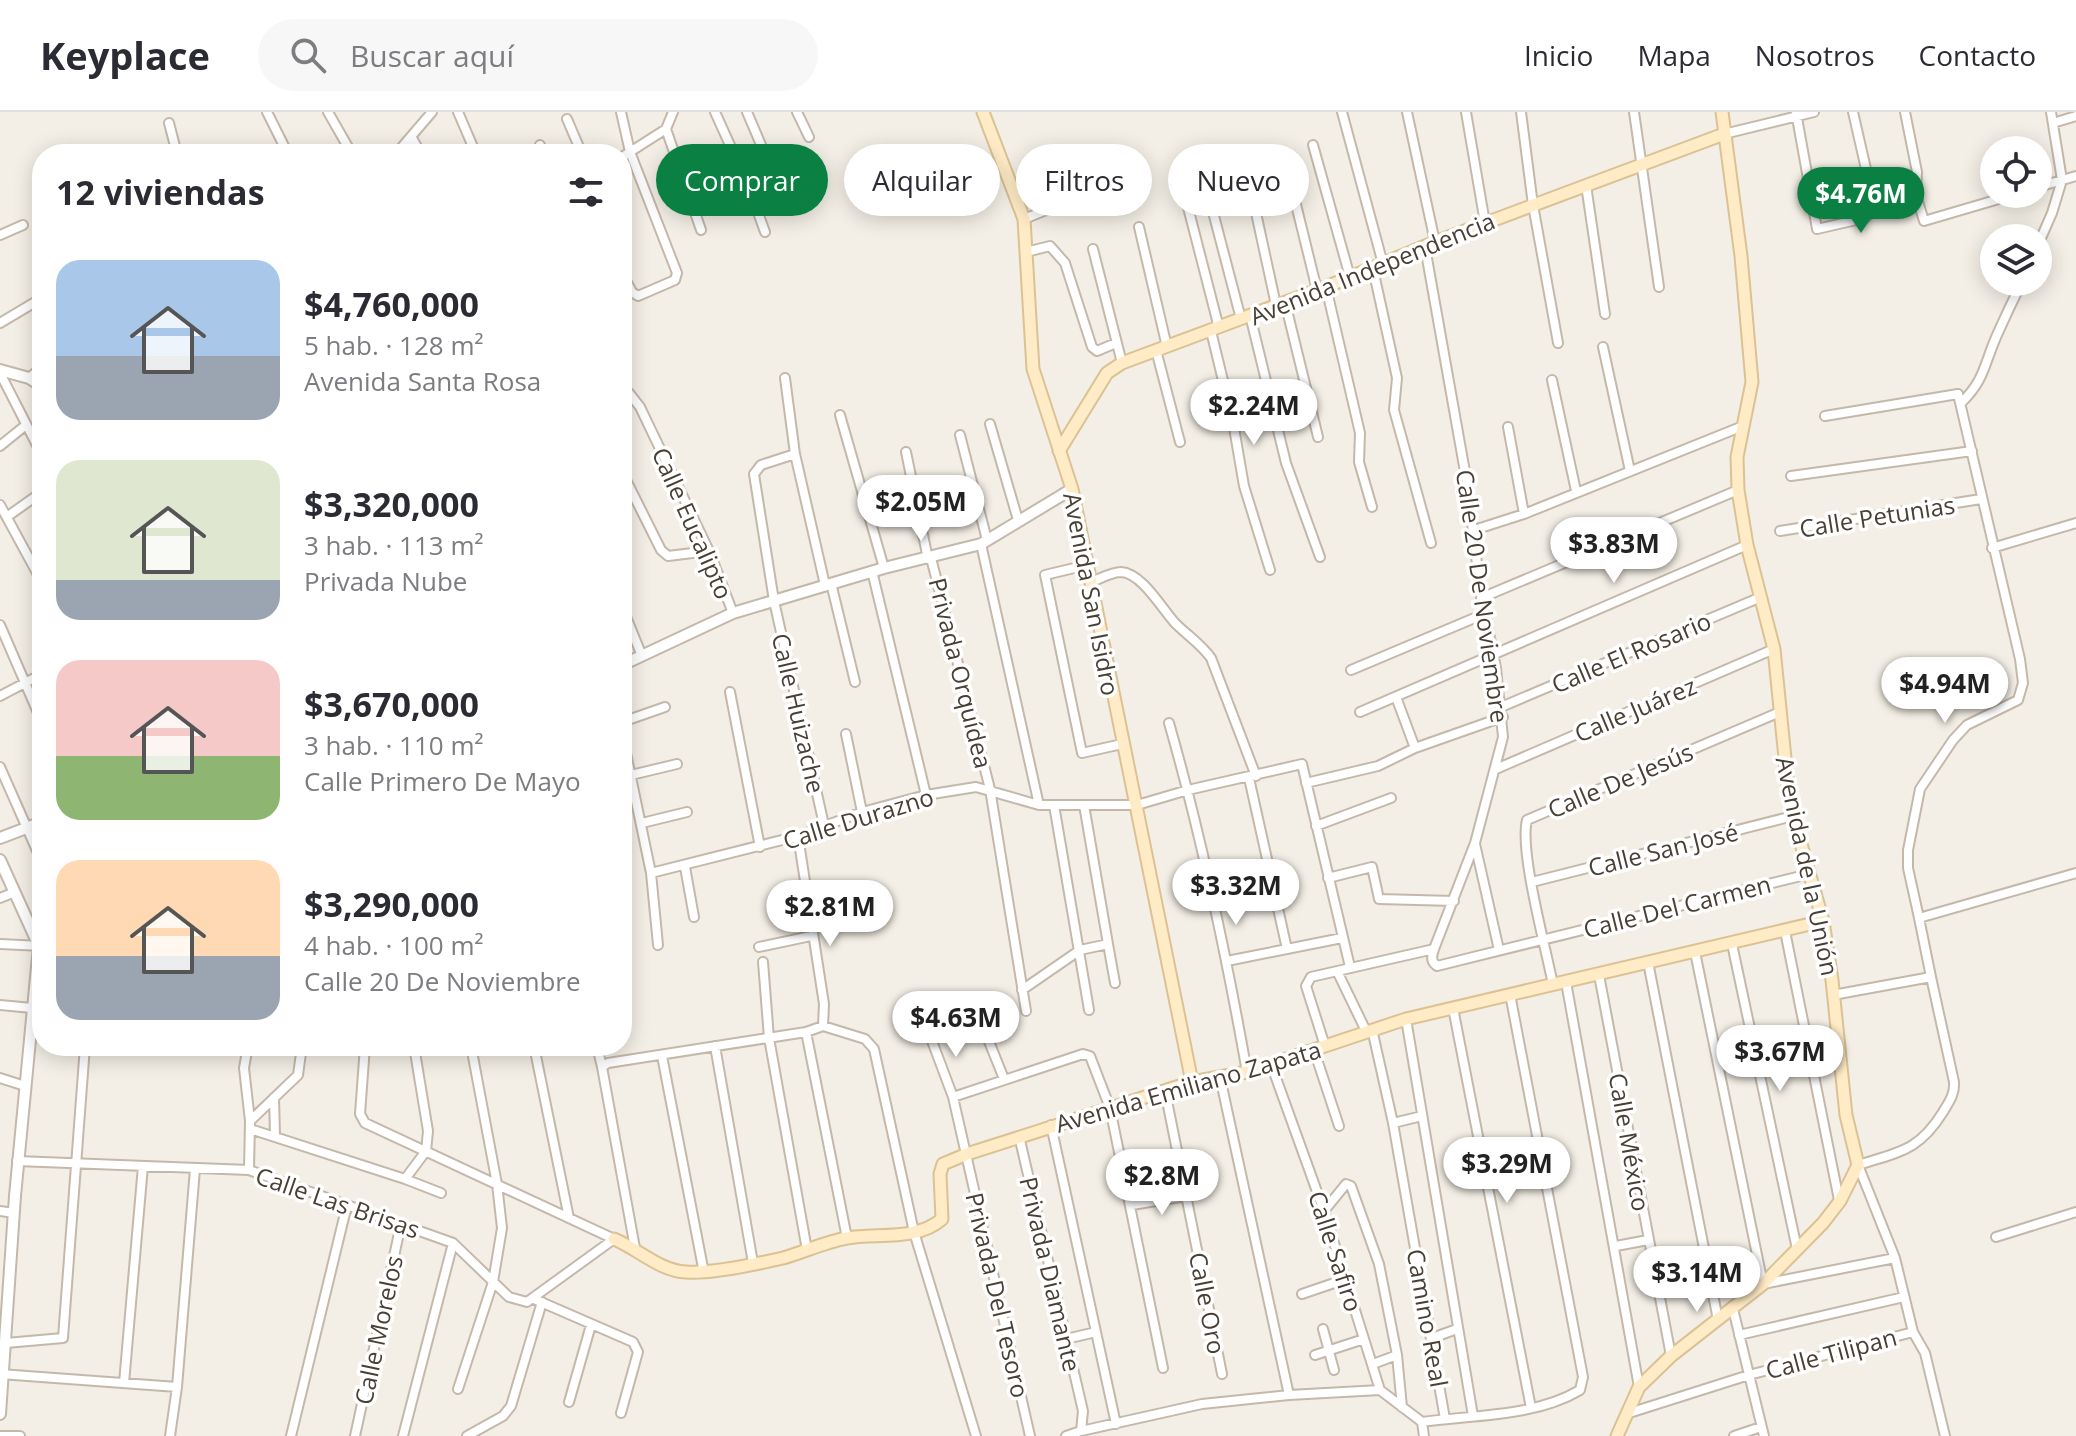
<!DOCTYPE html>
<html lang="es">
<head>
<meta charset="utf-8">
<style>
  body { margin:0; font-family:"Open Sans",sans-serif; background:#f7f7f7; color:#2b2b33; height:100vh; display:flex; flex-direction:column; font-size:30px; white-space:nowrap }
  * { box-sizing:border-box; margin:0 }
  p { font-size:26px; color:#7c7c81 }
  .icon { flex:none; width:44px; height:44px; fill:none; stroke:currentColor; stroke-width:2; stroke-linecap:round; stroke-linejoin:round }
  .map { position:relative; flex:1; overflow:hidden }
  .details { position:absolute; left:32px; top:32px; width:600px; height:912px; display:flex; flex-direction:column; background:#fff; border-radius:32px; box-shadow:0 4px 20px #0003 }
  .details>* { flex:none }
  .guide { position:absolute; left:656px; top:32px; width:760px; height:72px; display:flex; gap:16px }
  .fabs { position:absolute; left:1980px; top:24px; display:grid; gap:16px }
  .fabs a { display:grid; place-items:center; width:72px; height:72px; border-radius:50%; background:#fff; box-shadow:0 4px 20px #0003; font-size:40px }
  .price { position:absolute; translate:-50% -68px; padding:0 18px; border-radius:28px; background:#fff; color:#222; font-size:26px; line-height:52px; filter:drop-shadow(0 2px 4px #0008) }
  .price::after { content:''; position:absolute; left:50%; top:48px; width:24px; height:18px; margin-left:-12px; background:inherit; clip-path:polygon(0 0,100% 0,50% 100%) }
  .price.selected { background:#0b8043; color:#fff }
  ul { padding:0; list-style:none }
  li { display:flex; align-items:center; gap:24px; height:200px; padding:0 24px }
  li span { display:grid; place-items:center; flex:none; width:224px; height:160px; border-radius:24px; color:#555 }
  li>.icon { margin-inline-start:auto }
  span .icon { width:96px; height:96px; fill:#fffc; stroke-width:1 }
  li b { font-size:34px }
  h2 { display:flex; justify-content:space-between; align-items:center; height:96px; padding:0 24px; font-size:34px }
  .pill { padding:0 28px; border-radius:36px; background:#fff; box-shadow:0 4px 20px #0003; font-size:28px; line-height:72px }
  .pill.selected { background:#0b8043; color:#fff }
  header { display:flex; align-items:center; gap:48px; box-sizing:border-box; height:112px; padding:0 40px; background:#fff; border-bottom:2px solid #e1e1e2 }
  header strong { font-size:38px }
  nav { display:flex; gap:44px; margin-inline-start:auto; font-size:28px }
  .search { width:560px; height:72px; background:#f7f7f7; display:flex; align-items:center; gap:20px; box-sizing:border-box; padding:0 28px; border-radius:44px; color:#7c7c81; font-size:30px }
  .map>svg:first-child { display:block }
</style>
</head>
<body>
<header>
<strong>Keyplace</strong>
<div class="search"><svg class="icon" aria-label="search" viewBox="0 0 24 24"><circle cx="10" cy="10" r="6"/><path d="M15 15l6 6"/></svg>Buscar aquí</div>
<nav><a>Inicio</a><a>Mapa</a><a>Nosotros</a><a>Contacto</a></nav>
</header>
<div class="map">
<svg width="2076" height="1324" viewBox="0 0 2076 1324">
  <rect width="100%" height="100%" fill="#f4efe6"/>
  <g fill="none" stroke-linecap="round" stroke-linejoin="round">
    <defs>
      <path id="minor" d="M 267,0 L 288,42
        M 328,0 L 352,42
        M 458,0 L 473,35
        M 621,0 L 630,40 L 677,161 L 675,168 L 638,184 L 632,180 L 622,161
        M 715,0 L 748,73 L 765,120
        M 747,0 L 770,54
        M 797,0 L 809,25
        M 1342,0 L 1383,152
        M 1407,0 L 1435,130
        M 1466,0 L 1485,111
        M 1521,0 L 1533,93 L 1558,231
        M 1634,0 L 1659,175
        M 1796,0 L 1817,117 L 1865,106 L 1871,100 L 1874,92 L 1853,0
        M 1905,0 L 1917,60 L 1916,83 L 1924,109 L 2016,82
        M 567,7 L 582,42
        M 169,11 L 177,42
        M 2053,11 L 2076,4
        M 666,17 L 701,118
        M 1724,22 L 1814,0
        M 412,26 L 421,42
        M 540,33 L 543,42
        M 1313,33 L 1350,165
        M 396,42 L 432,0
        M 622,45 L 666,17 L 673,0
        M 1248,64 L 1276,193
        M 1289,64 L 1317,178
        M 1182,72 L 1219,216
        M 1586,73 L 1605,202
        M 2038,75 L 2076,64
        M 1207,77 L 1241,207
        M 1015,84 L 1059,68
        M 1024,107 L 1074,87
        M 1139,115 L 1167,235
        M 0,123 L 23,113
        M 2038,133 L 2052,101 L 2062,68 L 2051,0
        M 1425,135 L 1467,371 L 1480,476 L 1496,556 L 1503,625 L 1475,731 L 1434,837 C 1432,844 1430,849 1437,854 L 1809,762
        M 1093,137 L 1122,251
        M 1026,140 L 1050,134 L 1065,151 L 1092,235 L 1097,239 L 1116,231
        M 1373,157 L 1397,266 L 1394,298 L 1431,431
        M 1326,175 L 1360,321 L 1359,350 L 1372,395
        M 1285,190 L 1318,325
        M 1250,203 L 1286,351 L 1320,445
        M 0,211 L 42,186
        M 1211,219 L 1233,310 L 1244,374 L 1270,458
        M 1603,235 L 1630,359
        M 1156,238 L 1180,330
        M 0,261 L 42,343
        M 29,266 L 42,255
        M 785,266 L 795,342 L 825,473
        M 1552,268 L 1576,379
        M 622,278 L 629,281 L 640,295 L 709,439 L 733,501
        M 1961,291 C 1985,268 1984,252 1997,223 C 2005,205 2013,188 2022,170
        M 840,303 L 884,456
        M 1825,304 L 1958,282 L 2020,547 L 2023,571 L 2018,588 L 1967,613 L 1953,628 L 1920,677 L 1908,738 L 1908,756 L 1919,806
        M 990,312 L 1018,408
        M 1508,315 L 1524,402
        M 960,323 L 987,428
        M 0,334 L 26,313
        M 906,340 L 928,447
        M 795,342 L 761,353 L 754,362 L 774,489 L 824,713
        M 622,360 L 661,438 L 668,444 L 709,439
        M 1791,364 L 1972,339
        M 0,393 L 42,470
        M 8,404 L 42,380
        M 1474,418 L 1524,402 L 1743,314
        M 1780,419 L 1981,387
        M 981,432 L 1039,693
        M 1992,436 L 2076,411
        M 931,446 L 990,677 L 1026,899
        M 1087,453 L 1045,463 L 1082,641 L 1122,632
        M 872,459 L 926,683
        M 1091,470 C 1100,467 1111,460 1121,460 C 1142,461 1162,497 1175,511 C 1187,523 1201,532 1211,546 L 1256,664
        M 831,471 L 855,570
        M 1481,486 L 1738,378
        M 622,495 L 642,544
        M 0,513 L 42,610
        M 1351,558 L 1484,502
        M 730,580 L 760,735
        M 0,584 L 42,562
        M 1396,585 L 1415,636
        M 1501,595 L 1761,485
        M 1360,600 L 1747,433
        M 622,610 L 665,595
        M 1169,611 C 1202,726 1226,842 1247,960
        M 622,622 L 651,761 L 658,833
        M 846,622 L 862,700
        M 0,655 L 42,750
        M 1496,657 L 1774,537
        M 631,663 L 677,652
        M 1249,666 L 1287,837
        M 1306,671 L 1378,654 L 1415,636 L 1503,605
        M 1054,693 L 1089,898
        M 642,711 L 687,700
        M 1316,714 L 1391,686
        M 1475,732 L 1499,838
        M 685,755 L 694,805
        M 651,761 L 798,724 L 862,700 L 926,683 L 976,675 L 1039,693 L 1137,693 L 1188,678 L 1302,652 L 1350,855
        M 1328,766 L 1372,755 L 1379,787 L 1454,789
        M 1532,770 L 1793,704
        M 0,786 L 15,780
        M 1785,819 L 1839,1088
        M 0,832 L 42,834
        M 1108,832 L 1115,871
        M 1732,832 L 1797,1137
        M 759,835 L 811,824
        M 1695,840 L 1763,1172 L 1895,1146
        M 1227,849 L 1342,826
        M 763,850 L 769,926 L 807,1138
        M 1648,850 L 1718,1208
        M 1337,859 L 1366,919
        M 1599,863 L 1671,1244
        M 1931,865 L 1954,970 C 1955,982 1949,990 1943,1000 C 1919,1039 1899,1040 1858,1053 L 1895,1146 L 1913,1220 L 1925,1241 L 1945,1324
        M 1566,870 L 1639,1275
        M 1553,873 C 1546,836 1519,739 1527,708 L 1780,600
        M 1022,878 L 1080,838 L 1108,832 L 1084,693
        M 1833,883 L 1931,865 L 1919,806 L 2076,761
        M 0,893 L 32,896
        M 1453,896 L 1531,1296
        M 1406,907 L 1473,1304
        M 823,914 L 865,927 L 874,937 L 914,1120 L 976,1324
        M 984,917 L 1004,967
        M 1372,917 L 1393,1011 L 1445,1307
        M 806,920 L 847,1126
        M 929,921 L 953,985 L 1030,1324
        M 248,934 L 244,956 L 250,1009
        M 534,934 L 569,1106
        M 597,934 L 602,955
        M 715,934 L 753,1151
        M 1325,934 L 1306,874 L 1311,865 L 1434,837
        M 1314,938 L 1339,1014
        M 662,944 L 704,1161
        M 1271,952 L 1324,1099 L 1380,1278 L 1422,1310
        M 1220,965 L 1289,1283
        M 0,966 L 25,974
        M 1165,979 L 1222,1262
        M 953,985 L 1083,942 L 1090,944 L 1110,996 L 1163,1256
        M 274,986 L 275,1023
        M 1393,1011 L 1422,1004
        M 1051,1013 L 1116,1312
        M 250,1017 L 405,1067 L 426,1039 L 428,1019 L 414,934
        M 1019,1024 L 1083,1299 L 1081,1319 L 1066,1324
        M 17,1049 L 249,1058 L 453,1131 L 509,1185 L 527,1190 L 614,1127 L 365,1011 L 360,1002 L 365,934
        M 249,1058 L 250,1009 L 298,963 L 302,934
        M 405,1067 L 441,1081
        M 1132,1093 L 1186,1084
        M 0,1099 L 14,1101
        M 1324,1099 L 1346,1072 L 1351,1074 L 1379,1152 L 1397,1243 L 1402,1295
        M 1996,1125 L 2076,1100
        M 1616,1134 L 1648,1128
        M 635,1136 L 602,955 L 608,951 L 806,920 L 823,914 L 824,892 L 798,724
        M 1302,1182 L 1346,1167
        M 534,1187 L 633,1230 L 638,1240 L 621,1301
        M 1733,1197 L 1764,1324
        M 1323,1217 L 1334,1258
        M 1739,1223 L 1904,1185
        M 1432,1226 L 1457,1217
        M 1066,1227 L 1096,1220
        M 6,1231 L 63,1226 L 85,934
        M 1315,1243 L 1364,1227
        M 1373,1252 L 1397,1243
        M 0,1262 L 177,1275
        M 124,1271 L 143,1054
        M 458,1277 L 493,1170 L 502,1116 L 497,1072 L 471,934
        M 569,1290 L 591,1213
        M 1626,1302 L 1749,1263 L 1913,1220
        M 1422,1310 C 1472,1303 1535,1305 1580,1278 L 1583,1265 L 1510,882
        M 1422,1310 L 1424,1324
        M 1081,1319 L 1202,1292 L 1289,1283 L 1380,1278
        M 0,1324 L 20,1324
        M 170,1324 L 177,1275 L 195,1057
        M 291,1324 L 347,1093
        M 355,1324 L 401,1112
        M 403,1324 L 453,1131
        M 467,1324 L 503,1304 L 511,1294 L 542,1190
        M 1734,1324 L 1761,1315"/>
      <path id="tertiary" d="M 0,258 L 29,266 L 42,274
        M 622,553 L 733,501 L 884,456 L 981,432 L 1072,377
        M 0,726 L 42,710
        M 0,748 L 39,834 L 15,1084 L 0,1302"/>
      <path id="secondary" d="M 983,0 L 1024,107 L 1033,257 L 1072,377 L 1192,970
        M 1059,339 L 1107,261 L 1122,251 L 1326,175 L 1435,130 L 1724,22
        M 614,1127 C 638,1137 660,1159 686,1160 C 711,1162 757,1152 783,1146 C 804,1140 825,1130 847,1126 C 878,1121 917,1129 942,1107 L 940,1062 L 943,1052 L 967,1042 L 1192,970 L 1247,960 L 1406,907 L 1823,809
        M 1617,1324 L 1639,1275 L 1671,1244 L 1763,1172 L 1823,1111 L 1840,1089 L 1858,1053 L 1846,1003 L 1832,868 L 1823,809 L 1793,704 L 1787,666 L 1774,537 L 1747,433 L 1738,378 L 1737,345 L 1752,270 L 1741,144 L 1722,0"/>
    </defs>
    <use href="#minor" stroke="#c4b8ab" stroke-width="12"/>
    <use href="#tertiary" stroke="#c4b8ab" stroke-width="14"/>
    <use href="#secondary" stroke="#dbc294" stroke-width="15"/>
    <use href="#minor" stroke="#fff" stroke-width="8"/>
    <use href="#tertiary" stroke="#fff" stroke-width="10"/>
    <use href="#secondary" stroke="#ffebc6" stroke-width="11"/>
  </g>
  <g text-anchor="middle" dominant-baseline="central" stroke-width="7" stroke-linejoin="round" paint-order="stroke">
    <g font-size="24" fill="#483f35" stroke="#fff">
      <text transform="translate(1372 156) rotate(-22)">Avenida Independencia</text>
      <text transform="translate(1877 404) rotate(-9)">Calle Petunias</text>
      <text transform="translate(693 411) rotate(66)">Calle Eucalipto</text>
      <text transform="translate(1092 482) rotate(79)">Avenida San Isidro</text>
      <text transform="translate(1483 484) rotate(82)">Calle 20 De Noviembre</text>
      <text transform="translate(1631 540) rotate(-23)">Calle El Rosario</text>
      <text transform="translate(961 561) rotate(76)">Privada Orquídea</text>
      <text transform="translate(1635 597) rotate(-23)">Calle Juárez</text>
      <text transform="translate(799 601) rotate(77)">Calle Huizache</text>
      <text transform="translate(1620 668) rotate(-23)">Calle De Jesús</text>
      <text transform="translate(858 706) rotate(-17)">Calle Durazno</text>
      <text transform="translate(1663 737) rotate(-14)">Calle San José</text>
      <text transform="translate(1808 754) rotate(78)">Avenida de la Unión</text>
      <text transform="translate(1677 794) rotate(-14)">Calle Del Carmen</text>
      <text transform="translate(1188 974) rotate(-16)">Avenida Emiliano Zapata</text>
      <text transform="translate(1630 1030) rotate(80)">Calle México</text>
      <text transform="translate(338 1090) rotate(19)">Calle Las Brisas</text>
      <text transform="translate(1336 1139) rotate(72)">Calle Safiro</text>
      <text transform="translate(1051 1162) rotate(77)">Privada Diamante</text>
      <text transform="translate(998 1183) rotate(77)">Privada Del Tesoro</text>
      <text transform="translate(1208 1191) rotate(79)">Calle Oro</text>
      <text transform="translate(1428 1206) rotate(80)">Camino Real</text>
      <text transform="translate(378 1218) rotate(-78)">Calle Morelos</text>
      <text transform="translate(1831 1241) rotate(-15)">Calle Tilipan</text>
    </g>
  </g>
</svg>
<div class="fabs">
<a><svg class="icon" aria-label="locate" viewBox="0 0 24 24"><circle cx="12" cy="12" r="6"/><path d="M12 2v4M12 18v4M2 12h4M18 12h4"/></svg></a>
<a><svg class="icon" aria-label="layers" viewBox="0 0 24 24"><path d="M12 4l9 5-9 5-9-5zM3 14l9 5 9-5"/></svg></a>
</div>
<b class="price selected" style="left:1861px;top:123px">$4.76M</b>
<b class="price" style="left:1254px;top:335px">$2.24M</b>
<b class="price" style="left:921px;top:431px">$2.05M</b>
<b class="price" style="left:1614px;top:473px">$3.83M</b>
<b class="price" style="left:1945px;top:613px">$4.94M</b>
<b class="price" style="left:1236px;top:815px">$3.32M</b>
<b class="price" style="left:830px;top:836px">$2.81M</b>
<b class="price" style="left:956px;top:947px">$4.63M</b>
<b class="price" style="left:1780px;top:981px">$3.67M</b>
<b class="price" style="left:1507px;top:1093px">$3.29M</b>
<b class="price" style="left:1162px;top:1105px">$2.8M</b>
<b class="price" style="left:1697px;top:1202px">$3.14M</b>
<div class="guide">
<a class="pill selected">Comprar</a>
<a class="pill">Alquilar</a>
<a class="pill">Filtros</a>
<a class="pill">Nuevo</a>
</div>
<section class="details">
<h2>12 viviendas<svg class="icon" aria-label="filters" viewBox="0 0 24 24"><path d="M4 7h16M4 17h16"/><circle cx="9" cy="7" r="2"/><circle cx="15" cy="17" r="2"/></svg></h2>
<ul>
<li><span style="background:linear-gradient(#a9c7e8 60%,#9aa5b1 0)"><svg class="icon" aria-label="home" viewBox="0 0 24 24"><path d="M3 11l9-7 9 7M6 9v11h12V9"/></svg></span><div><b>$4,760,000</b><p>5 hab. · 128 m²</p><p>Avenida Santa Rosa</p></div></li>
<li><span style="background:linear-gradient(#dfe7d0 75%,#9aa5b1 0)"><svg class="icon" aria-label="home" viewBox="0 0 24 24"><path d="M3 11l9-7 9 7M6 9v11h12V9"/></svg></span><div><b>$3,320,000</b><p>3 hab. · 113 m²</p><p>Privada Nube</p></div></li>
<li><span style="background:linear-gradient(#f6c9c9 60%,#8fb573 0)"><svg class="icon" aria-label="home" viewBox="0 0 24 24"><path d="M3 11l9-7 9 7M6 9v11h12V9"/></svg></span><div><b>$3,670,000</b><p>3 hab. · 110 m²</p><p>Calle Primero De Mayo</p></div></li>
<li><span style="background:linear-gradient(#ffd9b3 60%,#9aa5b1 0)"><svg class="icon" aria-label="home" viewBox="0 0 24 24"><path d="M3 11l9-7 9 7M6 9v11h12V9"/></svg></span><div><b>$3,290,000</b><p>4 hab. · 100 m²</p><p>Calle 20 De Noviembre</p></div></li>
</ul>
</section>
</div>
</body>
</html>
